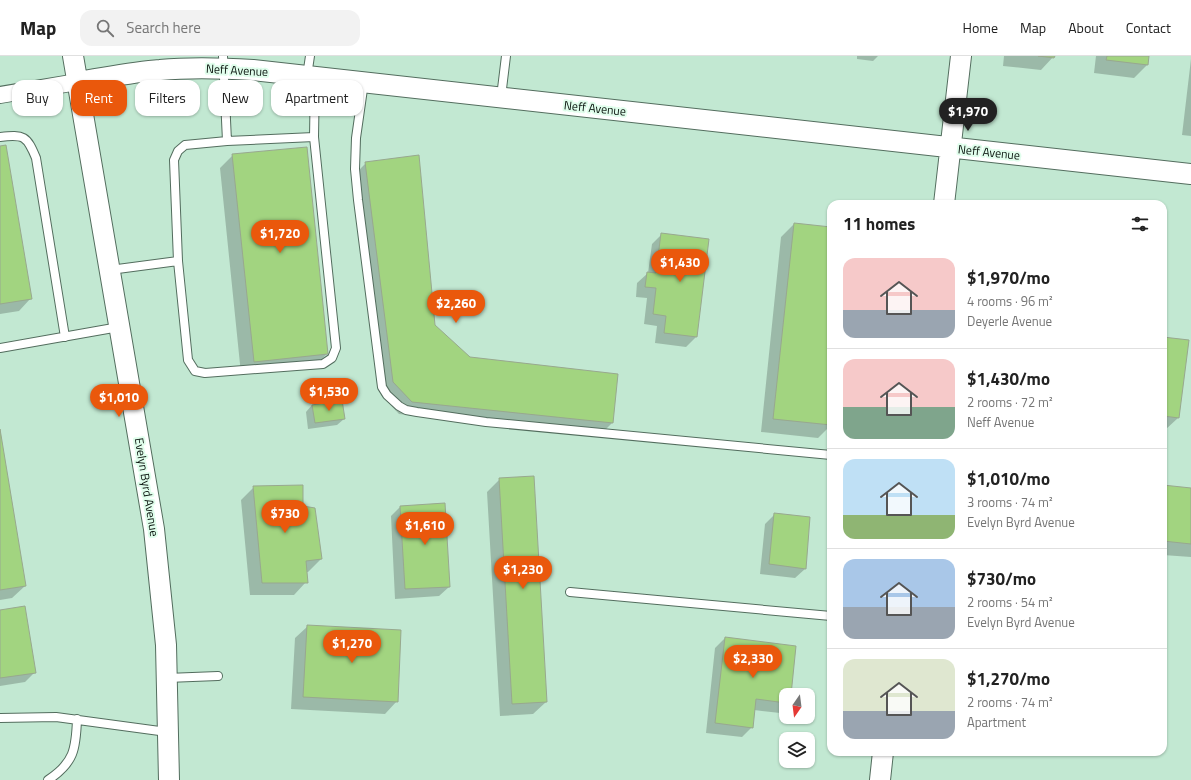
<!DOCTYPE html>
<html lang="en">
<head>
<meta charset="utf-8">
<style>
  body { margin:0; font-family:"Titillium Web",sans-serif; background:#f2f2f2; color:#222; height:100vh; display:flex; flex-direction:column; font-size:15px; white-space:nowrap }
  * { box-sizing:border-box; margin:0 }
  p { font-size:13px; color:#767676 }
  .icon { flex:none; width:22px; height:22px; fill:none; stroke:currentColor; stroke-width:2; stroke-linecap:round; stroke-linejoin:round }
  .map { position:relative; flex:1; overflow:hidden }
  .sheet { position:absolute; left:827px; top:144px; width:340px; height:556px; display:flex; flex-direction:column; background:#fff; border-radius:12px; box-shadow:0 1px 3px #0004 }
  .sheet>* { flex:none }
  .hud { position:absolute; left:12px; top:24px; width:380px; height:36px; display:flex; gap:8px }
  .needle { width:26px; rotate:194deg }
  .buttons { position:absolute; left:779px; top:632px; display:grid; gap:8px }
  .buttons a { display:grid; place-items:center; width:36px; height:36px; border-radius:8px; background:#fff; box-shadow:0 1px 3px #0004; font-size:20px }
  .price { position:absolute; translate:-50% -34px; padding:0 9px; border-radius:14px; background:#ea580c; color:#fff; font-size:13px; line-height:26px; filter:drop-shadow(0 1px 2px #0008) }
  .price::after { content:''; position:absolute; left:50%; top:24px; width:12px; height:9px; margin-left:-6px; background:inherit; clip-path:polygon(0 0,100% 0,50% 100%) }
  .price.current { background:#222; color:#fff }
  ul { padding:0; list-style:none }
  li { display:flex; align-items:center; gap:12px; height:100px; padding:0 16px }
  li+li { border-top:1px solid #e0e0e0 }
  li span { display:grid; place-items:center; flex:none; width:112px; height:80px; border-radius:12px; color:#555 }
  li>.icon { margin-inline-start:auto }
  span .icon { width:48px; height:48px; fill:#fffc; stroke-width:1 }
  li b { font-size:17px }
  h2 { display:flex; justify-content:space-between; align-items:center; height:48px; padding:0 16px; font-size:17px }
  .pill { padding:0 14px; border-radius:12px; background:#fff; box-shadow:0 1px 3px #0004; font-size:14px; line-height:36px }
  .pill.current { background:#ea580c; color:#fff }
  header { display:flex; align-items:center; gap:24px; box-sizing:border-box; height:56px; padding:0 20px; background:#fff; border-bottom:1px solid #e0e0e0 }
  header strong { font-size:19px }
  nav { display:flex; gap:22px; margin-inline-start:auto; font-size:14px }
  .search { width:280px; height:36px; background:#f2f2f2; display:flex; align-items:center; gap:10px; box-sizing:border-box; padding:0 14px; border-radius:12px; color:#767676; font-size:15px }
  .map>svg:first-child { display:block }
</style>
</head>
<body>
<header>
<strong>Map</strong>
<div class="search"><svg class="icon" aria-label="search" viewBox="0 0 24 24"><circle cx="10" cy="10" r="6"/><path d="M15 15l6 6"/></svg>Search here</div>
<nav><a>Home</a><a>Map</a><a>About</a><a>Contact</a></nav>
</header>
<div class="map">
<svg width="1191" height="724" viewBox="0 0 1191 724">
  <rect width="100%" height="100%" fill="#d3f1df"/>
  <path fill="#c2e8d2" fill-rule="evenodd" d="M 0,0 L 1191,0 L 1191,724 L 0,724 ZM 831,148 L 1163,148 L 1163,696 L 831,696 ZM 786,639 L 808,639 L 808,661 L 786,661 ZM 786,683 L 808,683 L 808,705 L 786,705 Z"/>
  <path fill="#0003" d="M 857,0 L 878,0 L 873,5 L 857,3 Z
    M 1004,0 L 1054,0 L 1041,14 L 1003,10 Z
    M 1096,0 L 1148,0 L 1147,9 L 1134,22 L 1094,17 Z
    M 1191,3 L 1191,80 L 1182,79 Z
    M 0,91 L 31,242 L 19,255 L 0,258 Z
    M 233,99 L 327,298 L 314,310 L 241,318 L 220,112 Z
    M 366,107 L 434,270 L 469,302 L 612,367 L 599,380 L 399,358 L 381,339 L 353,120 Z
    M 794,168 L 831,172 L 831,369 L 818,382 L 761,376 L 781,181 Z
    M 662,178 L 696,281 L 686,291 L 655,287 L 657,270 L 644,268 L 647,242 L 636,241 L 637,227 L 648,217 L 652,188 Z
    M 1163,282 L 1178,362 L 1165,374 L 1163,374 Z
    M 312,349 L 344,363 L 337,369 L 308,373 L 306,356 Z
    M 0,379 L 25,530 L 12,542 L 0,544 Z
    M 500,423 L 546,646 L 533,658 L 500,660 L 487,436 Z
    M 1163,430 L 1191,433 L 1191,501 L 1163,499 Z
    M 254,431 L 302,451 L 321,503 L 308,516 L 306,516 L 306,526 L 294,539 L 250,539 L 241,444 Z
    M 401,450 L 449,531 L 439,540 L 395,543 L 391,460 Z
    M 775,458 L 805,513 L 795,522 L 760,518 L 765,468 Z
    M 0,555 L 35,616 L 25,626 L 0,630 Z
    M 308,570 L 397,645 L 385,658 L 291,653 L 295,582 Z
    M 725,582 L 790,639 L 786,639 L 786,651 L 780,657 L 754,654 L 752,671 L 742,681 L 706,677 L 715,592 Z"/>
  <path fill="#a2d480" stroke="#98a88f" d="M 1038,0 L 1055,0 L 1054,2 Z
    M 1107,0 L 1149,0 L 1148,9 L 1106,4 Z
    M 6,89 L 32,243 L 0,248 L 0,90 Z
    M 307,91 L 328,298 L 254,306 L 232,98 Z
    M 419,99 L 435,269 L 470,301 L 618,318 L 613,367 L 412,346 L 393,326 L 365,106 Z
    M 794,167 L 831,171 L 831,369 L 773,363 Z
    M 661,177 L 709,183 L 697,281 L 664,277 L 666,260 L 653,258 L 656,232 L 645,231 L 647,216 L 656,217 Z
    M 1163,281 L 1189,284 L 1179,362 L 1163,360 Z
    M 342,344 L 345,363 L 315,367 L 312,349 Z
    M 0,373 L 26,530 L 0,534 Z
    M 534,420 L 547,646 L 512,648 L 499,422 Z
    M 303,429 L 303,450 L 315,452 L 322,503 L 306,505 L 308,527 L 262,527 L 253,430 Z
    M 1163,429 L 1191,432 L 1191,488 L 1163,485 Z
    M 445,447 L 450,531 L 405,533 L 400,450 Z
    M 774,457 L 810,461 L 806,513 L 769,508 Z
    M 25,550 L 36,617 L 0,622 L 0,554 Z
    M 307,569 L 401,574 L 398,646 L 303,641 Z
    M 725,581 L 796,590 L 791,639 L 786,639 L 786,647 L 756,643 L 753,672 L 715,667 Z"/>
  <g fill="none" stroke-linecap="round" stroke-linejoin="round">
    <defs>
      <path id="service" d="M 223,0 L 227,85
        M 307,20 L 310,0
        M 364,26 L 356,82 L 355,113 L 358,144 L 382,331 L 387,339 L 399,350 L 406,354 L 417,356 L 486,366 L 831,399
        M 501,41 L 506,0
        M 0,81 C 24,78 27,80 36,102 L 65,281
        M 314,81 L 336,292 L 332,302 L 323,308 L 205,317 L 195,315 L 188,304 L 178,205 L 174,104 L 178,95 L 185,89 L 227,85 Z
        M 314,81 L 315,21
        M 110,214 L 178,205
        M 0,292 L 119,271
        M 570,536 L 831,560
        M 167,622 L 218,620
        M 0,662 L 56,661 L 167,676
        M 48,724 C 74,707 76,693 77,663"/>
      <path id="minor" d="M 0,39 L 77,26"/>
      <path id="tertiary" d="M 73,0 L 154,473 L 166,589 L 169,724
        M 77,26 C 104,22 132,16 160,14 C 191,11 222,12 253,14 L 1191,118
        M 944,148 L 961,0
        M 880,724 L 883,696"/>
    </defs>
    <use href="#service" stroke="#536d5e" stroke-width="10"/>
    <use href="#minor" stroke="#536d5e" stroke-width="18"/>
    <use href="#tertiary" stroke="#536d5e" stroke-width="22"/>
    <use href="#service" stroke="#fff" stroke-width="8"/>
    <use href="#minor" stroke="#fff" stroke-width="16"/>
    <use href="#tertiary" stroke="#fff" stroke-width="20"/>
  </g>
  <g text-anchor="middle" dominant-baseline="central" stroke-width="4" stroke-linejoin="round" paint-order="stroke">
    <g font-size="12" fill="#0a140e" stroke="#e0feec">
      <text transform="translate(237 14) rotate(3)">Neff Avenue</text>
      <text transform="translate(595 52) rotate(6)">Neff Avenue</text>
      <text transform="translate(989 96) rotate(6)">Neff Avenue</text>
      <text transform="translate(147 431) rotate(81)">Evelyn Byrd Avenue</text>
    </g>
  </g>
</svg>
<div class="buttons">
<a><svg class="needle" viewBox="-14 -14 28 28"><path d="M0-13l5 13h-10z" fill="#e53935"/><path d="M0 13l5-13h-10z" fill="#767676"/></svg></a>
<a><svg class="icon" aria-label="layers" viewBox="0 0 24 24"><path d="M12 4l9 5-9 5-9-5zM3 14l9 5 9-5"/></svg></a>
</div>
<b class="price current" style="left:968px;top:76px">$1,970</b>
<b class="price" style="left:280px;top:198px">$1,720</b>
<b class="price" style="left:680px;top:227px">$1,430</b>
<b class="price" style="left:456px;top:268px">$2,260</b>
<b class="price" style="left:329px;top:356px">$1,530</b>
<b class="price" style="left:119px;top:362px">$1,010</b>
<b class="price" style="left:285px;top:478px">$730</b>
<b class="price" style="left:425px;top:490px">$1,610</b>
<b class="price" style="left:523px;top:534px">$1,230</b>
<b class="price" style="left:352px;top:608px">$1,270</b>
<b class="price" style="left:753px;top:623px">$2,330</b>
<div class="hud">
<a class="pill">Buy</a>
<a class="pill current">Rent</a>
<a class="pill">Filters</a>
<a class="pill">New</a>
<a class="pill">Apartment</a>
</div>
<section class="sheet">
<h2>11 homes<svg class="icon" aria-label="filters" viewBox="0 0 24 24"><path d="M4 7h16M4 17h16"/><circle cx="9" cy="7" r="2"/><circle cx="15" cy="17" r="2"/></svg></h2>
<ul>
<li><span style="background:linear-gradient(#f6c9c9 65%,#9aa5b1 0)"><svg class="icon" aria-label="home" viewBox="0 0 24 24"><path d="M3 11l9-7 9 7M6 9v11h12V9"/></svg></span><div><b>$1,970/mo</b><p>4 rooms · 96 m²</p><p>Deyerle Avenue</p></div></li>
<li><span style="background:linear-gradient(#f6c9c9 60%,#7fa58c 0)"><svg class="icon" aria-label="home" viewBox="0 0 24 24"><path d="M3 11l9-7 9 7M6 9v11h12V9"/></svg></span><div><b>$1,430/mo</b><p>2 rooms · 72 m²</p><p>Neff Avenue</p></div></li>
<li><span style="background:linear-gradient(#bfe0f5 70%,#8fb573 0)"><svg class="icon" aria-label="home" viewBox="0 0 24 24"><path d="M3 11l9-7 9 7M6 9v11h12V9"/></svg></span><div><b>$1,010/mo</b><p>3 rooms · 74 m²</p><p>Evelyn Byrd Avenue</p></div></li>
<li><span style="background:linear-gradient(#a9c7e8 60%,#9aa5b1 0)"><svg class="icon" aria-label="home" viewBox="0 0 24 24"><path d="M3 11l9-7 9 7M6 9v11h12V9"/></svg></span><div><b>$730/mo</b><p>2 rooms · 54 m²</p><p>Evelyn Byrd Avenue</p></div></li>
<li><span style="background:linear-gradient(#dfe7d0 65%,#9aa5b1 0)"><svg class="icon" aria-label="home" viewBox="0 0 24 24"><path d="M3 11l9-7 9 7M6 9v11h12V9"/></svg></span><div><b>$1,270/mo</b><p>2 rooms · 74 m²</p><p>Apartment</p></div></li>
</ul>
</section>
</div>
</body>
</html>
